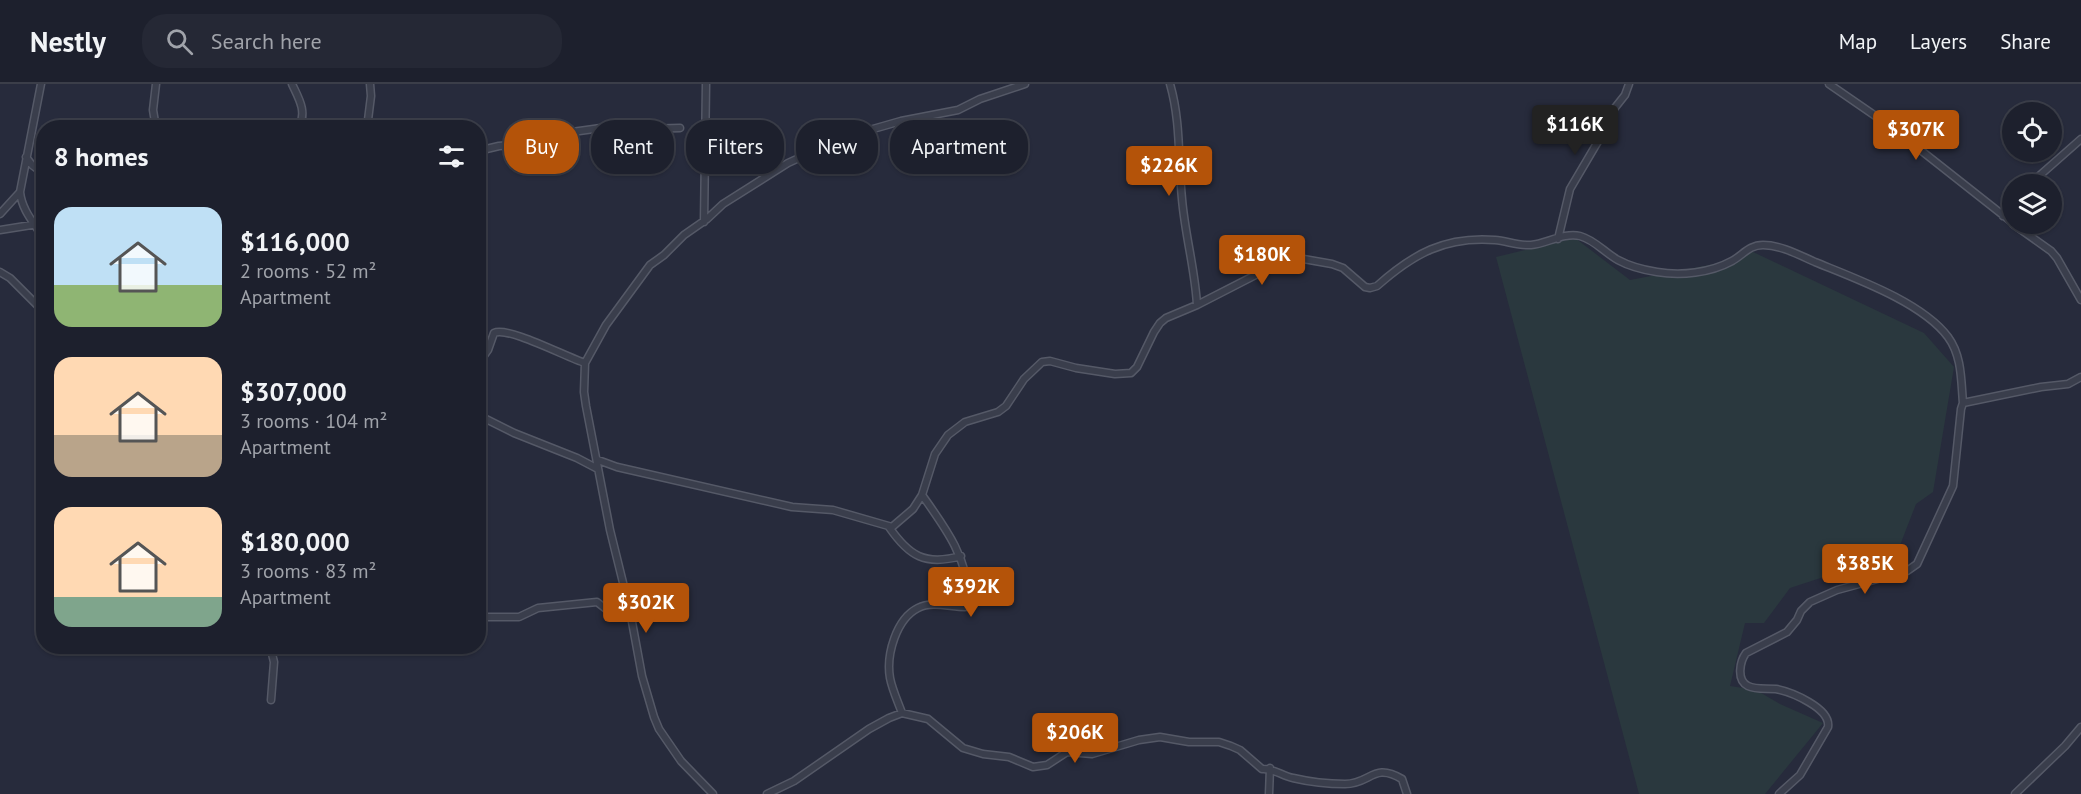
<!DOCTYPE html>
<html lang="en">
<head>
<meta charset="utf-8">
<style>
  body { margin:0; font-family:"PT Sans",sans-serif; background:#252835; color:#f1f3f6; height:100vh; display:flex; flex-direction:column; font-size:22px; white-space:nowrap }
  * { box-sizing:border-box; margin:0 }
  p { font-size:20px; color:#a0a3aa }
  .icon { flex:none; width:33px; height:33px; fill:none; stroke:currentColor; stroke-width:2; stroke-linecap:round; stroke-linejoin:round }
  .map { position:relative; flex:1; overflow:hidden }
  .details { position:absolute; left:36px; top:36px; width:450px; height:534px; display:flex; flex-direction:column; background:#1d202d; border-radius:24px; box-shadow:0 2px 4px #0004,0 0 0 2px #3b3e49 }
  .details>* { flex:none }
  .top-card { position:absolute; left:504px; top:36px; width:570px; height:54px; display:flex; gap:12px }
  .fabs { position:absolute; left:2002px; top:18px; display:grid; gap:12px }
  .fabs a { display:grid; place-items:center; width:60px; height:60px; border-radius:50%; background:#1d202d; box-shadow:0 2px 4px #0004,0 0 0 2px #3b3e49; font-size:30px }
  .price { position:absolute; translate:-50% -51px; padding:0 14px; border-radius:6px; background:#b45309; color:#fff; font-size:20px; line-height:39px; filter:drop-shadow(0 2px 3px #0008) }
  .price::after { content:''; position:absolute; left:50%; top:36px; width:18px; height:14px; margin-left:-9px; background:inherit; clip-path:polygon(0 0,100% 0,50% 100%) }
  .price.selected { background:#222; color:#fff }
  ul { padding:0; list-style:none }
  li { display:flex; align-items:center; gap:18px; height:150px; padding:0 18px }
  li span { display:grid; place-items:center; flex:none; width:168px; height:120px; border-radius:18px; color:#555 }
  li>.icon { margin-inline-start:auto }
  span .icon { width:72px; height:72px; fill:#fffc; stroke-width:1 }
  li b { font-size:26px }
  h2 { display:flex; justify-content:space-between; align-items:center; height:72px; padding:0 18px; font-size:26px }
  .tag { padding:0 21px; border-radius:24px; background:#1d202d; box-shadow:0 2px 4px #0004,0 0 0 2px #3b3e49; font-size:21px; line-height:54px }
  .tag.selected { background:#b45309; color:#fff }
  header { display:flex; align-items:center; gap:36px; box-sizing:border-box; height:84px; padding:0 30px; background:#1d202d; border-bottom:2px solid #3b3e49 }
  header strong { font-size:28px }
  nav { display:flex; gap:33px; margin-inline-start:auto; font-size:21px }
  .search { width:420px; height:54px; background:#252835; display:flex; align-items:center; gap:15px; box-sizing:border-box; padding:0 21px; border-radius:24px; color:#a0a3aa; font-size:22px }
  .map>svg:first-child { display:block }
</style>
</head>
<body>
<header>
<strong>Nestly</strong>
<div class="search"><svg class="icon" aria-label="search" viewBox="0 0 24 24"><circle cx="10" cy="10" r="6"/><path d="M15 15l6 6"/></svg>Search here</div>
<nav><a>Map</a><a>Layers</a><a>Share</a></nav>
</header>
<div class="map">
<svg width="2081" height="710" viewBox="0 0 2081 710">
  <rect width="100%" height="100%" fill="#272b3c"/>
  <path fill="#2a383e" d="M 1575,154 L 1630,196 L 1714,180 L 1751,167 L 1924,249 L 1954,283 L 1933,408 L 1916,420 L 1897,469 L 1790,504 L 1764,539 L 1745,539 L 1730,602 L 1756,606 L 1780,620 L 1823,639 L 1765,710 L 1639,710 L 1496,173 Z"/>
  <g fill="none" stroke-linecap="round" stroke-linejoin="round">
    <defs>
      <path id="minor" d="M 41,0 L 20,108 C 22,127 35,140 44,155
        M 292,0 C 299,15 307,27 299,44
        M 1170,0 C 1181,38 1178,76 1182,115 C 1185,151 1195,185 1197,221
        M 1829,0 L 1890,42 L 2013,139
        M 156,44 L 153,26 L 156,0
        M 367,44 L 371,12 L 370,0
        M 478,67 L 499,62 L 524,60 L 565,49 L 608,43 L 644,45 L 680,44
        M 26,73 L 32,81 L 44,90
        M 2030,100 L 2081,55
        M 0,130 L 20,108
        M 2003,132 L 2013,118
        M 704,138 L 706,0
        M 2013,140 L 2051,167 L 2057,174 L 2081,216
        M 0,146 L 44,139
        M 1558,155 L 1570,105 L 1603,49 L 1610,30 L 1625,11 L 1629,0
        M 0,188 L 10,194 L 44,228
        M 478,280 L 488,266 L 494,249 C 508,242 566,273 585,279
        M 478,331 L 514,349 L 577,374 L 598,385
        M 598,376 L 617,383 L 792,423 L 833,426 L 892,443 L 913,425 L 922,411 L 935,370 L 948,351 L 965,338 L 998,328 L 1006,322 L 1024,295 L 1042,278 L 1050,277 L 1076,284 L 1115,290 L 1131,289 L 1137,283 L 1154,248 L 1160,239 L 1166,234 L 1197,221 L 1275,181 L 1291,176 L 1298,174 L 1332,180 L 1343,184 L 1365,203 L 1370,204 L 1377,202 C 1413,170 1445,152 1495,156 C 1507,157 1519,162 1531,161 C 1546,160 1564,148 1580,152 C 1595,156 1605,169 1618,176 C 1629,182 1644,186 1657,188 C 1681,192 1710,189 1732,177 C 1743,171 1749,161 1763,161 C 1781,161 1799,171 1815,178 C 1854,194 1922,218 1948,253 C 1962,272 1961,296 1963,319
        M 889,443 C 909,472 925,482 961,472
        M 478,533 L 519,533 L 538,524 L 597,518 L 606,525 L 630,527
        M 270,562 L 274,578 L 271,616
        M 902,629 C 898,618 892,605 890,594 C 886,571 896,535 918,524 C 932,517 950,523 965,523 L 970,518 C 967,473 947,446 922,411
        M 713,710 L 681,677 L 659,645 L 654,633 L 642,592 L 630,527 L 610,446 L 586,322 L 584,308 L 585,279 L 606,241 L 650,181 L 664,171 L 684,151 L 707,135 L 723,120 L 788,79 L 845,53 L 901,37 L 958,26 L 980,15 L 1025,0
        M 767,710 L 794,697 L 869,645 L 889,634 L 902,629 L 928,635 L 963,664 L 983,670 L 1009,673 L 1033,683 L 1047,681 L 1067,668 L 1092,670 L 1139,656 L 1160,653 L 1189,658 L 1219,658 L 1231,662 L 1240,666 L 1262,685 C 1274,684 1282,692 1293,694 C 1310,698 1328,700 1345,700 C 1371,700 1373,678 1402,695 L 1407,710
        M 1269,710 L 1270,684
        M 1779,710 L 1800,691 L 1828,643 C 1831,624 1791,608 1776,605 C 1767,604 1756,606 1748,602 C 1736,596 1740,577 1746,569 L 1787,548 L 1797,536 L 1801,527 L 1810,518 L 1837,506 L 1907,487 L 1917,480 L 1953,402 L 1961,325 L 1963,319 L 2041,303 L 2068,300 L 2081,293
        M 2015,710 L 2065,662 L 2081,643"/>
    </defs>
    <use href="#minor" stroke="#555967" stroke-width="9"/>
    <use href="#minor" stroke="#3a3e4c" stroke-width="6"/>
  </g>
</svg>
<div class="fabs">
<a><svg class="icon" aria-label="locate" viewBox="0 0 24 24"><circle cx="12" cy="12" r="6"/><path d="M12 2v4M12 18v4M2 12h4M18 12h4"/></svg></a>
<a><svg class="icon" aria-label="layers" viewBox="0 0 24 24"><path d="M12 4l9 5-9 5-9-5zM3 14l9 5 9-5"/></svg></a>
</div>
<b class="price selected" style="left:1575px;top:72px">$116K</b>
<b class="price" style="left:1916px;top:77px">$307K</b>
<b class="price" style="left:1169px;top:113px">$226K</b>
<b class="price" style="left:1262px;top:202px">$180K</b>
<b class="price" style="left:1865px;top:511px">$385K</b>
<b class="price" style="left:971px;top:534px">$392K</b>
<b class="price" style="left:646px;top:550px">$302K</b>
<b class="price" style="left:1075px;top:680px">$206K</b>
<div class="top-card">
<a class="tag selected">Buy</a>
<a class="tag">Rent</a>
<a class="tag">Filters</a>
<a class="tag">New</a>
<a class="tag">Apartment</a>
</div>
<section class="details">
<h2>8 homes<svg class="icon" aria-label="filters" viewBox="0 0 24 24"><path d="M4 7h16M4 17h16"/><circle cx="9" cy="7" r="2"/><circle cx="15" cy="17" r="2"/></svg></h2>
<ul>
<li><span style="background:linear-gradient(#bfe0f5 65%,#8fb573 0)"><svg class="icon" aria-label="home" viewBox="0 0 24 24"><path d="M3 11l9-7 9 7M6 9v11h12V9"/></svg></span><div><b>$116,000</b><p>2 rooms · 52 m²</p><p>Apartment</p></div></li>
<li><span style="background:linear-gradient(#ffd9b3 65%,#b9a48a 0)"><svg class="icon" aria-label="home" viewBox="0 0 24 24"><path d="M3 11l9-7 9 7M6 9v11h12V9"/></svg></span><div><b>$307,000</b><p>3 rooms · 104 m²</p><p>Apartment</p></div></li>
<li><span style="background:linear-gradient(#ffd9b3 75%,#7fa58c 0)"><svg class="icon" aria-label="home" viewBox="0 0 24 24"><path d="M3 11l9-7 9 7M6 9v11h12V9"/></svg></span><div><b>$180,000</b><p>3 rooms · 83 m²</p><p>Apartment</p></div></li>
</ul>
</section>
</div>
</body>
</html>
